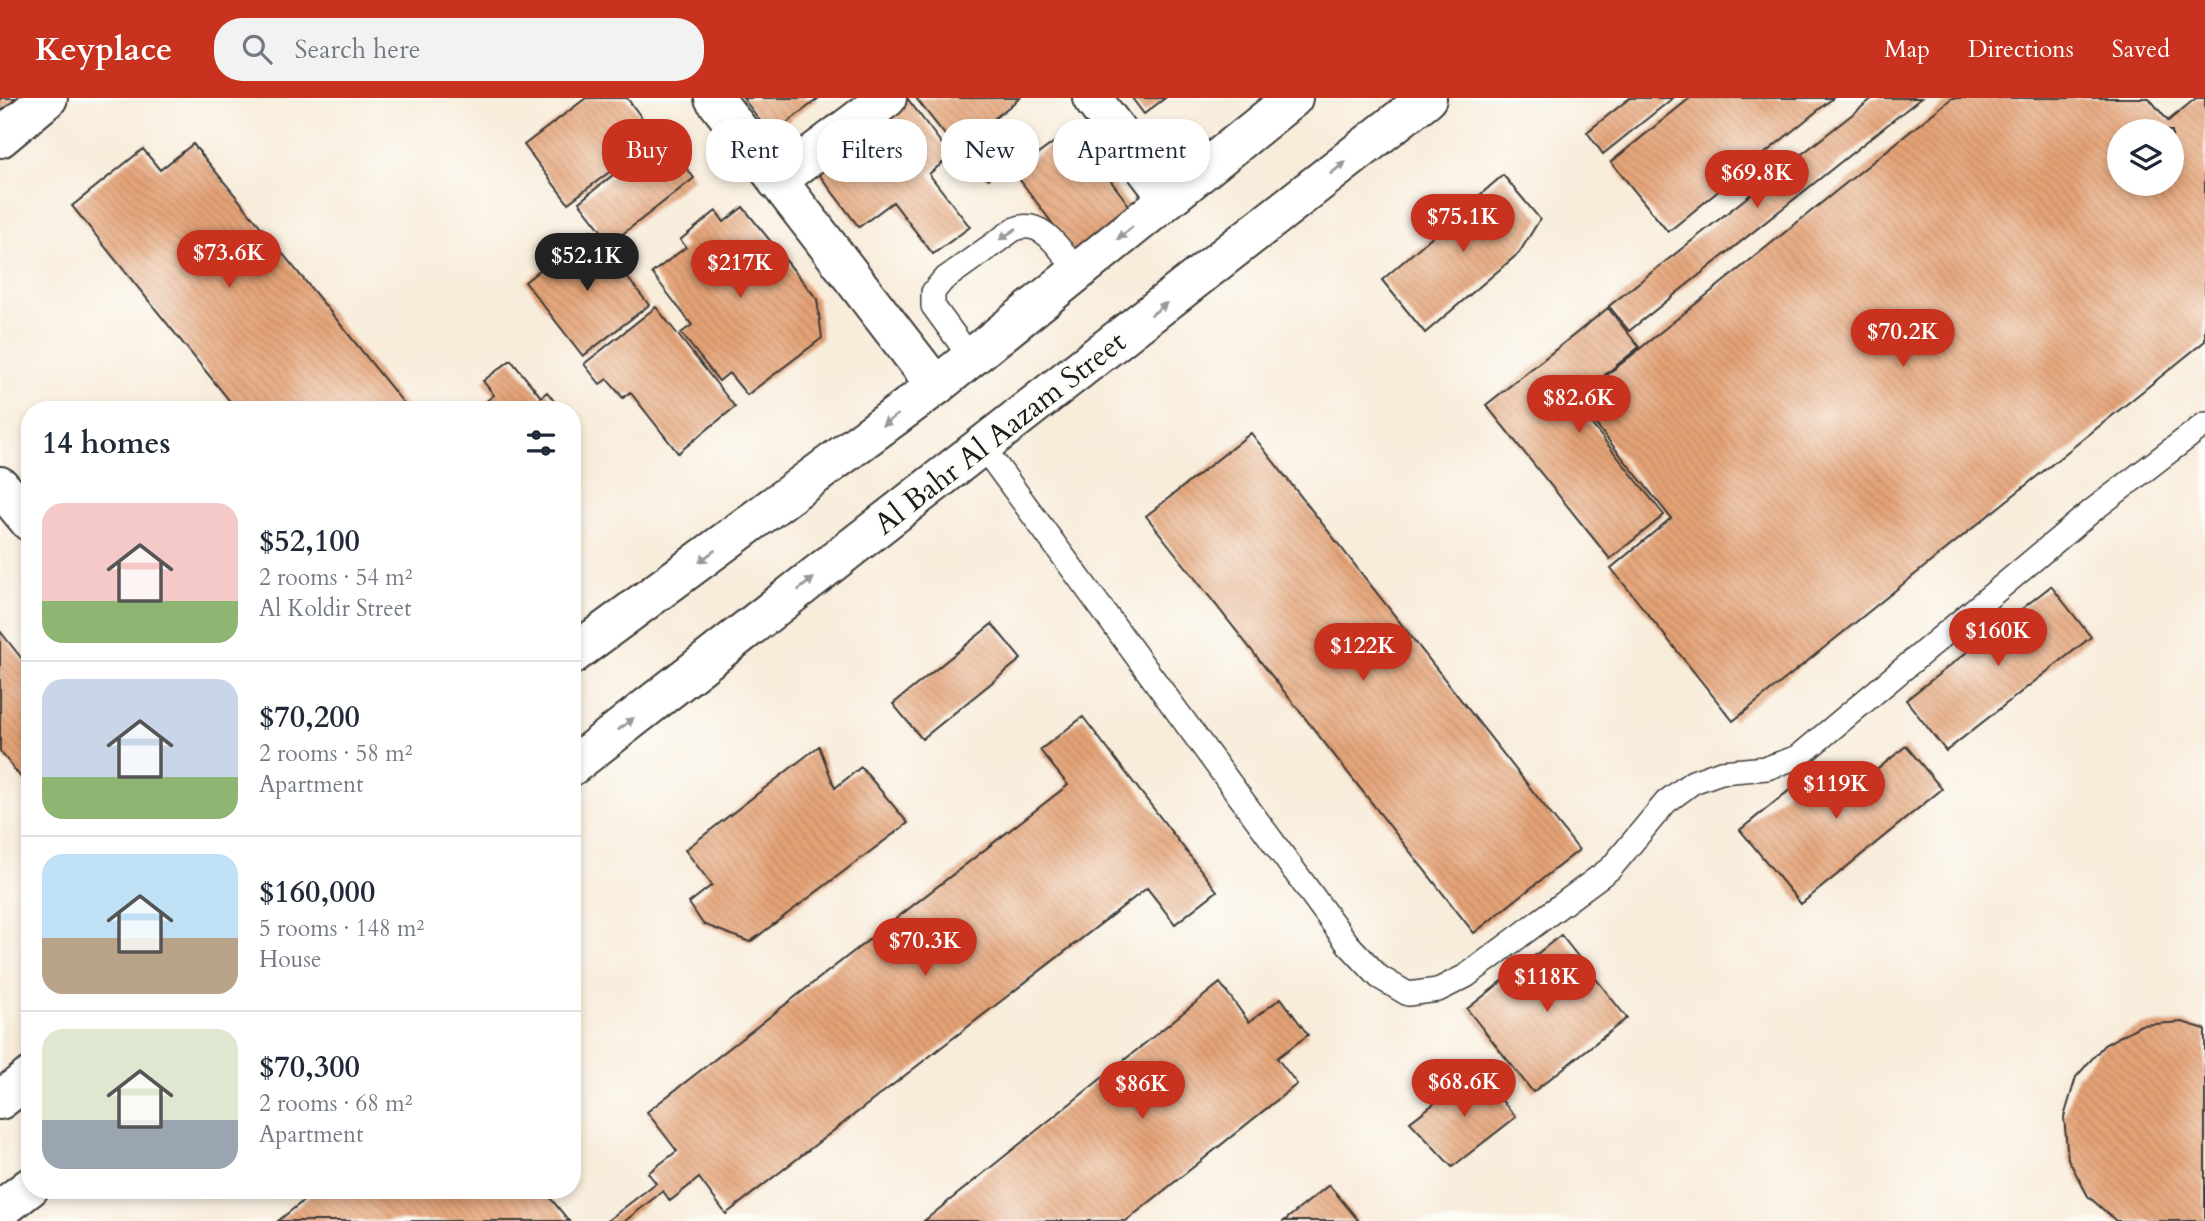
<!DOCTYPE html>
<html lang="en">
<head>
<meta charset="utf-8">
<style>
  body { margin:0; font-family:Cardo,serif; background:#f2f2f3; color:#1f2937; height:100vh; display:flex; flex-direction:column; font-size:26px; white-space:nowrap }
  * { box-sizing:border-box; margin:0 }
  p { font-size:23px; color:#747a83 }
  .icon { flex:none; width:38px; height:38px; fill:none; stroke:currentColor; stroke-width:2; stroke-linecap:round; stroke-linejoin:round }
  .map { position:relative; flex:1; overflow:hidden }
  .details { position:absolute; left:21px; top:303px; width:560px; height:798px; display:flex; flex-direction:column; background:#fff; border-radius:28px; box-shadow:0 4px 10px #0003 }
  .details>* { flex:none }
  .guide { position:absolute; left:602px; top:21px; width:665px; height:63px; display:flex; gap:14px }
  .fabs { position:absolute; left:2107px; top:21px; display:grid; gap:14px }
  .fabs a { display:grid; place-items:center; width:77px; height:77px; border-radius:50%; background:#fff; box-shadow:0 4px 10px #0003; font-size:35px }
  .price { position:absolute; translate:-50% -60px; padding:0 16px; border-radius:24px; background:#c8321e; color:#fff; font-size:23px; line-height:46px; filter:drop-shadow(0 2px 4px #0008) }
  .price::after { content:''; position:absolute; left:50%; top:42px; width:21px; height:16px; margin-left:-10px; background:inherit; clip-path:polygon(0 0,100% 0,50% 100%) }
  .price.selected { background:#222; color:#fff }
  ul { padding:0; list-style:none }
  li { display:flex; align-items:center; gap:21px; height:175px; padding:0 21px }
  li+li { border-top:2px solid #e0e1e3 }
  li span { display:grid; place-items:center; flex:none; width:196px; height:140px; border-radius:21px; color:#555 }
  li>.icon { margin-inline-start:auto }
  span .icon { width:84px; height:84px; fill:#fffc; stroke-width:1 }
  li b { font-size:30px }
  h2 { display:flex; justify-content:space-between; align-items:center; height:84px; padding:0 21px; font-size:30px }
  .chip { padding:0 24px; border-radius:28px; background:#fff; box-shadow:0 4px 10px #0003; font-size:24px; line-height:63px }
  .chip.selected { background:#c8321e; color:#fff }
  header { display:flex; align-items:center; gap:42px; box-sizing:border-box; height:98px; padding:0 35px; background:#c8321e; color:#fff }
  header strong { font-size:33px }
  nav { display:flex; gap:38px; margin-inline-start:auto; font-size:24px }
  .search { width:490px; height:63px; background:#f2f2f3; display:flex; align-items:center; gap:18px; box-sizing:border-box; padding:0 24px; border-radius:28px; color:#747a83; font-size:26px }
  .map>svg:first-child { display:block }
</style>
</head>
<body>
<header>
<strong>Keyplace</strong>
<div class="search"><svg class="icon" aria-label="search" viewBox="0 0 24 24"><circle cx="10" cy="10" r="6"/><path d="M15 15l6 6"/></svg>Search here</div>
<nav><a>Map</a><a>Directions</a><a>Saved</a></nav>
</header>
<div class="map">
<svg width="2205" height="1123" viewBox="0 0 2205 1123">
  <defs>
    <pattern id="building-back-hatch" width="6" height="6" patternUnits="userSpaceOnUse" patternTransform="scale(1.75)"><rect width="6" height="6" fill="#e4a276"/><path d="M-1 5l2 2M0 0l6 6M5-1l2 2" fill="none" stroke="#c38b66"/></pattern>
  </defs>
  <rect width="100%" height="100%" fill="#fdfcf7"/>
  <filter id="ink" filterUnits="userSpaceOnUse"><feTurbulence type="fractalNoise" baseFrequency=".0143" numOctaves="2"/><feDisplacementMap in="SourceGraphic" scale="14" xChannelSelector="R" yChannelSelector="G"/><feConvolveMatrix kernelMatrix="1 2 1 2 8 2 1 2 1" color-interpolation-filters="sRGB"/></filter>
  <filter id="wash" filterUnits="userSpaceOnUse"><feTurbulence type="fractalNoise" baseFrequency=".00686" numOctaves="4" result="noise"/><feDisplacementMap in="SourceGraphic" scale="28" xChannelSelector="R" yChannelSelector="G"/><feGaussianBlur stdDeviation="1.57" result="paint"/><feColorMatrix in="noise" values="0 0 0 0 0 0 0 0 0 0 0 0 0 0 0 0 0 1.4 0 .05"/><feComposite in="paint" operator="in"/></filter>
  <g filter="url(#wash)">
    <rect width="100%" height="100%" fill="#f8ecda"/>
    <g id="blocks">
      <path fill="url(#building-back-hatch)" fill-rule="evenodd" d="M 0,0 L 20,0 L 0,16 Z
        M 586,0 L 627,0 L 656,39 L 568,105 L 524,47 Z
        M 743,0 L 819,0 L 771,37 Z
        M 897,0 L 907,0 L 951,58 L 929,76 L 970,129 L 933,156 L 893,104 L 859,129 L 811,66 Z
        M 916,0 L 1020,0 L 956,51 Z
        M 1132,0 L 1165,0 L 1144,16 Z
        M 1630,0 L 1673,0 L 1603,56 L 1587,34 Z
        M 1690,0 L 1833,0 L 1668,134 L 1611,64 Z
        M 1873,0 L 1921,0 L 1629,233 L 1609,208 Z
        M 1952,0 L 2149,0 L 2168,23 L 2196,0 L 2205,0 L 2205,243 L 1733,623 L 1611,470 L 1671,420 L 1576,302 ZM 2119,33 L 2172,33 L 2172,86 L 2119,86 Z
        M 1072,31 L 1134,114 L 1076,157 L 1014,74 Z
        M 662,38 L 694,80 L 611,145 L 579,104 Z
        M 193,46 L 337,222 L 409,312 L 237,312 L 72,108 L 143,51 L 160,72 Z
        M 978,54 L 998,66 L 989,81 L 969,69 Z
        M 1503,77 L 1540,121 L 1519,155 L 1425,235 L 1382,182 Z
        M 743,109 L 817,201 L 822,240 L 747,297 L 729,275 L 719,283 L 681,235 L 692,227 L 652,175 L 686,149 L 680,142 L 716,113 L 724,124 Z
        M 590,132 L 649,207 L 583,258 L 525,184 Z
        M 656,209 L 735,309 L 678,355 L 630,294 L 623,300 L 607,281 L 600,286 L 584,266 Z
        M 1608,210 L 1639,249 L 1573,303 L 1664,417 L 1610,461 L 1486,307 Z
        M 511,262 L 541,299 L 547,294 L 561,312 L 475,312 L 494,297 L 483,283 Z
        M 1251,335 L 1579,752 L 1474,835 L 1146,418 Z
        M 2051,488 L 2091,539 L 1946,653 L 1906,602 Z
        M 992,526 L 1021,561 L 922,641 L 893,606 Z
        M 0,533 L 30,571 L 30,691 L 0,653 Z
        M 1083,619 L 1217,793 L 1175,826 L 1147,790 L 726,1116 L 699,1080 L 670,1103 L 663,1093 L 625,1123 L 607,1123 L 656,1085 L 648,1075 L 677,1053 L 647,1014 L 1068,687 L 1040,652 Z
        M 819,648 L 835,690 L 861,669 L 908,725 L 750,844 L 703,826 L 689,805 L 712,787 L 685,752 Z
        M 1906,648 L 1942,691 L 1801,806 L 1740,732 L 1822,666 L 1847,696 Z
        M 1561,837 L 1627,920 L 1533,994 L 1467,911 Z
        M 1220,885 L 1249,924 L 1281,900 L 1308,937 L 1277,960 L 1297,986 L 1126,1123 L 924,1123 Z
        M 2182,924 L 2205,931 L 2205,1123 L 2116,1123 L 2088,1098 L 2068,1061 L 2064,1019 L 2076,979 L 2104,947 L 2141,927 Z
        M 1477,973 L 1516,1019 L 1452,1069 L 1410,1024 Z
        M 1329,1087 L 1359,1123 L 1284,1123 Z
        M 317,1092 L 544,1092 L 569,1123 L 278,1123 Z"/>
    </g>
  </g>
  <g filter="url(#ink)">
    <use href="#blocks" fill-opacity="0" stroke="#3d3b38" stroke-width="2"/>
    <g fill="none" stroke-linecap="round" stroke-linejoin="round">
      <defs>
        <path id="lane" d="M 971,260 L 933,208 L 933,194 L 943,182 L 1013,132 C 1042,117 1061,154 1078,174
          M 983,349 L 1348,846 L 1379,879 L 1408,896 L 1438,892 L 1466,878 L 1611,770 L 1666,704 L 1693,684 L 1721,674 L 1767,670 L 1798,659 L 2093,412 L 2205,326"/>
        <path id="street" d="M 714,0 L 936,288
          M 1092,0 L 1168,100
          M 0,40 L 48,0
          M 777,83 L 887,0
          M 0,388 L 30,424"/>
        <path id="primary" d="M 572,557 L 936,288 L 1293,0
          M 572,668 L 1427,0
          M 0,1002 L 30,979
          M 0,1112 L 30,1089"/>
      </defs>
      <use href="#lane" stroke="#3d3b38" stroke-width="26"/>
      <use href="#street" stroke="#3d3b38" stroke-width="42"/>
      <use href="#primary" stroke="#3d3b38" stroke-width="42"/>
      <use href="#lane" stroke="#fff" stroke-width="23"/>
      <use href="#street" stroke="#fff" stroke-width="38"/>
      <use href="#primary" stroke="#fff" stroke-width="38"/>
    </g>
    <defs><path id="oneway-solid" d="M-6-.8H1V-3.2L6.5 0L1 3.2V.8H-6Z" transform="scale(1.75)"/></defs>
    <g fill="#999">
      <use href="#oneway-solid" transform="translate(1338 70) rotate(-38)"/>
      <use href="#oneway-solid" transform="translate(1125 135) rotate(141)"/>
      <use href="#oneway-solid" transform="translate(1008 136) rotate(147)"/>
      <use href="#oneway-solid" transform="translate(1159 211) rotate(-38)"/>
      <use href="#oneway-solid" transform="translate(890 322) rotate(144)"/>
      <use href="#oneway-solid" transform="translate(707 458) rotate(144)"/>
      <use href="#oneway-solid" transform="translate(806 486) rotate(-38)"/>
      <use href="#oneway-solid" transform="translate(626 626) rotate(-38)"/>
    </g>
  </g>
  <g text-anchor="middle" dominant-baseline="central" stroke-width="6" stroke-linejoin="round" paint-order="stroke">
    <g font-size="30" fill="#1c1c1c" stroke="#fdfcf7">
      <text transform="translate(1000 335) rotate(-38)">Al Bahr Al Aazam Street</text>
    </g>
  </g>
</svg>
<div class="fabs">
<a><svg class="icon" aria-label="layers" viewBox="0 0 24 24"><path d="M12 4l9 5-9 5-9-5zM3 14l9 5 9-5"/></svg></a>
</div>
<b class="price" style="left:1757px;top:112px">$69.8K</b>
<b class="price" style="left:1463px;top:156px">$75.1K</b>
<b class="price" style="left:229px;top:192px">$73.6K</b>
<b class="price selected" style="left:587px;top:195px">$52.1K</b>
<b class="price" style="left:740px;top:202px">$217K</b>
<b class="price" style="left:1903px;top:271px">$70.2K</b>
<b class="price" style="left:1579px;top:337px">$82.6K</b>
<b class="price" style="left:1998px;top:570px">$160K</b>
<b class="price" style="left:1363px;top:585px">$122K</b>
<b class="price" style="left:1836px;top:723px">$119K</b>
<b class="price" style="left:925px;top:880px">$70.3K</b>
<b class="price" style="left:1547px;top:916px">$118K</b>
<b class="price" style="left:1464px;top:1021px">$68.6K</b>
<b class="price" style="left:1142px;top:1023px">$86K</b>
<div class="guide">
<a class="chip selected">Buy</a>
<a class="chip">Rent</a>
<a class="chip">Filters</a>
<a class="chip">New</a>
<a class="chip">Apartment</a>
</div>
<section class="details">
<h2>14 homes<svg class="icon" aria-label="filters" viewBox="0 0 24 24"><path d="M4 7h16M4 17h16"/><circle cx="9" cy="7" r="2"/><circle cx="15" cy="17" r="2"/></svg></h2>
<ul>
<li><span style="background:linear-gradient(#f6c9c9 70%,#8fb573 0)"><svg class="icon" aria-label="home" viewBox="0 0 24 24"><path d="M3 11l9-7 9 7M6 9v11h12V9"/></svg></span><div><b>$52,100</b><p>2 rooms · 54 m²</p><p>Al Koldir Street</p></div></li>
<li><span style="background:linear-gradient(#c9d6e8 70%,#8fb573 0)"><svg class="icon" aria-label="home" viewBox="0 0 24 24"><path d="M3 11l9-7 9 7M6 9v11h12V9"/></svg></span><div><b>$70,200</b><p>2 rooms · 58 m²</p><p>Apartment</p></div></li>
<li><span style="background:linear-gradient(#bfe0f5 60%,#b9a48a 0)"><svg class="icon" aria-label="home" viewBox="0 0 24 24"><path d="M3 11l9-7 9 7M6 9v11h12V9"/></svg></span><div><b>$160,000</b><p>5 rooms · 148 m²</p><p>House</p></div></li>
<li><span style="background:linear-gradient(#dfe7d0 65%,#9aa5b1 0)"><svg class="icon" aria-label="home" viewBox="0 0 24 24"><path d="M3 11l9-7 9 7M6 9v11h12V9"/></svg></span><div><b>$70,300</b><p>2 rooms · 68 m²</p><p>Apartment</p></div></li>
</ul>
</section>
</div>
</body>
</html>
